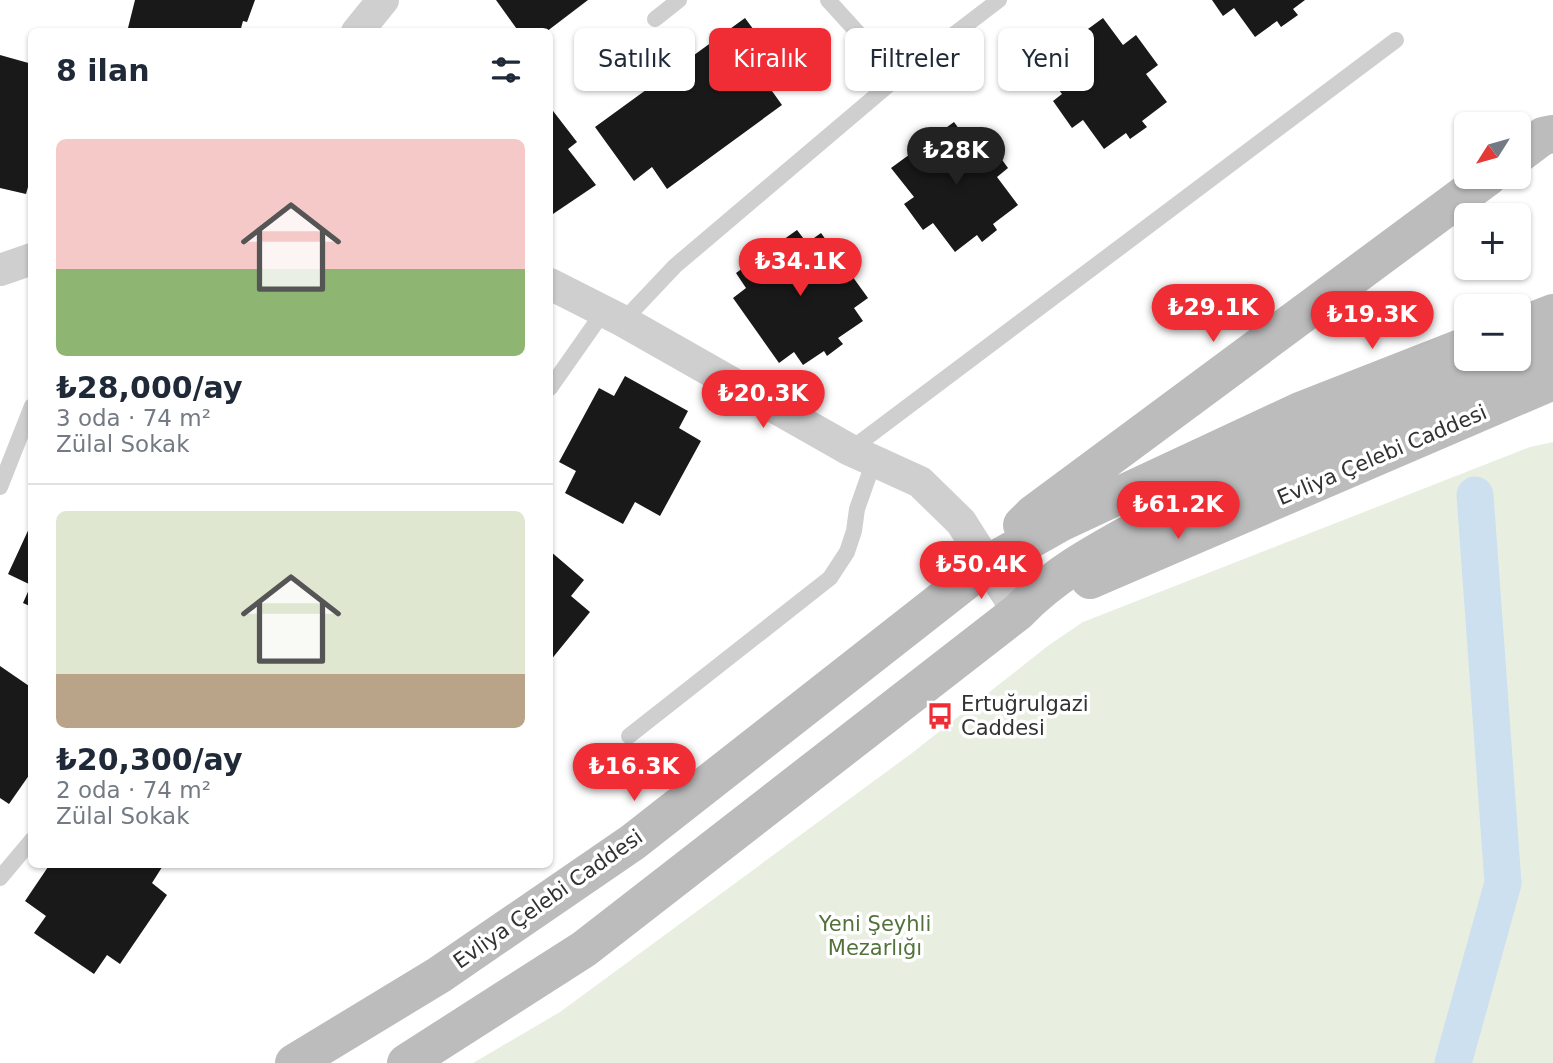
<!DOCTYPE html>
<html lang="tr">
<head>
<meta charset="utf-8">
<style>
  body { margin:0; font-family:"DejaVu Sans",sans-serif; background:#f6f6f7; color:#1f2937; height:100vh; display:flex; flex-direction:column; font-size:26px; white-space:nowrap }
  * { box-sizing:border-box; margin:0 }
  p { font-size:23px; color:#747a83 }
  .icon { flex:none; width:38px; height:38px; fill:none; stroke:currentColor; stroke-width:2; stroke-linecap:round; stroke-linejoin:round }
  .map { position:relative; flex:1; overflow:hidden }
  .side { position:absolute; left:28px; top:28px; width:525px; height:840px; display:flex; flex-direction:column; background:#fff; border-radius:10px; box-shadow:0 2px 5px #0004 }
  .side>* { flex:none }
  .top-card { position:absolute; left:574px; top:28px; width:665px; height:63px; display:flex; gap:14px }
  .needle { width:46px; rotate:233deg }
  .buttons { position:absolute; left:1454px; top:112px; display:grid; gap:14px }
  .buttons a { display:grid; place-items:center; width:77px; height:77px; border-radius:10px; background:#fff; box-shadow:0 2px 5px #0004; font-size:35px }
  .price { position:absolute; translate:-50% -60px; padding:0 16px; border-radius:24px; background:#f02d35; color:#fff; font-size:23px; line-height:46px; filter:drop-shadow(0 2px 4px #0008) }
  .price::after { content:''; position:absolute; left:50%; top:42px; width:21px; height:16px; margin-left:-10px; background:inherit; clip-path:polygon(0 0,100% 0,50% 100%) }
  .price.active { background:#222; color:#fff }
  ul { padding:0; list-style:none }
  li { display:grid; align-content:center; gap:14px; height:371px; padding:0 28px }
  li+li { border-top:2px solid #e0e1e3 }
  li span { display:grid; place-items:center; height:217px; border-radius:10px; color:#555 }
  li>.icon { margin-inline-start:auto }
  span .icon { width:126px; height:126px; fill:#fffc; stroke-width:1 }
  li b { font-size:30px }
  h2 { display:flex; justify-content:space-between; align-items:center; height:84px; padding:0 28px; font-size:30px }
  .pill { padding:0 24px; border-radius:10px; background:#fff; box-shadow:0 2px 5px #0004; font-size:24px; line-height:63px }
  .pill.active { background:#f02d35; color:#fff }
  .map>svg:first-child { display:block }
</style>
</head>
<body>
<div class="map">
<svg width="1553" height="1063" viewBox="0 0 1553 1063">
  <rect width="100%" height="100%" fill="#fff"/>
  <path fill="#e8efe0" d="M 1553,442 L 1553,1063 L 473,1063 L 560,1012 L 912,753 L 1049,645 L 1083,622 L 1530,447 Z"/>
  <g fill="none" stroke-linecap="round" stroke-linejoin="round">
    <path stroke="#cce0ef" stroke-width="37" d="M 1453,1063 L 1503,883 L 1475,495"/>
  </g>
  <path fill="#191919" d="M 135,0 L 255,0 L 247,22 L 243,21 L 240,32 L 127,32 Z
    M 496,0 L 588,0 L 546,32 L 519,32 Z
    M 1212,0 L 1305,0 L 1293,9 L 1298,15 L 1281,27 L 1277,21 L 1255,37 L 1234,8 L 1223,16 Z
    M 745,18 L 779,64 L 762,77 L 782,105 L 667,189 L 652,167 L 634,181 L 595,127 Z
    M 1103,18 L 1123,45 L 1136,35 L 1158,65 L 1146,74 L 1167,102 L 1142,121 L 1147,127 L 1130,139 L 1126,133 L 1104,149 L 1083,120 L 1072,128 L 1053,101 L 1062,94 L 1040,64 Z
    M 0,55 L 32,64 L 32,173 L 26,194 L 0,188 Z
    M 550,107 L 577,142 L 568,149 L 596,185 L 550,216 Z
    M 954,122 L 973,148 L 986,138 L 1008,168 L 997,177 L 1018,205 L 993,224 L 997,230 L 982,242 L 977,235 L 955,252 L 933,223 L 923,230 L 904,204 L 914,197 L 891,168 Z
    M 797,230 L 807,243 L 821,233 L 868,298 L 854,308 L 863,321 L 838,338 L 843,344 L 827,356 L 824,351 L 803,365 L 794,352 L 779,363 L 733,298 L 746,288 L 736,273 Z
    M 625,376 L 688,411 L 679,428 L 701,441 L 660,516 L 635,502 L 623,524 L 565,493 L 576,471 L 559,462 L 599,388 L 614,396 Z
    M 32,522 L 32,607 L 23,603 L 31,585 L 8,574 Z
    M 550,551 L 584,580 L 571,596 L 590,612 L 550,661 Z
    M 0,666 L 32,688 L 32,771 L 9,804 L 0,798 Z
    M 50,864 L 164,864 L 152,883 L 167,895 L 120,964 L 107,955 L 94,974 L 34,933 L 46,916 L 25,901 Z"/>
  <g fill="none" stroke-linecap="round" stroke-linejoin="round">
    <path stroke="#cfcfcf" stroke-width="16" d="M 828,0 L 898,77
      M 655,19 L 679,0
      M 623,321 L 675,266 L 898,77 L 999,0
      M 550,388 L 604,311
      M 850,450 L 1396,40
      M 0,487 L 32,406
      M 629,736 L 830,578 L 847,552 L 854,531 L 857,509 L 874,461
      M 0,878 L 32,840"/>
    <path stroke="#cfcfcf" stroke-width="32" d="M 357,32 L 383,0
      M 0,270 L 32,259
      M 550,284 L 623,321 L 850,450 L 920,482 L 961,522 L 1018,612"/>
    <path stroke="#bcbcbc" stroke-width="38" d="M 1519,154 L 1543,136 L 1553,134
      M 1519,326 L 1553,313
      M 1022,525 L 1033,514 L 1488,177
      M 1090,580 L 1553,381
      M 294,1063 L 439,975 L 633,842 L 989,563 L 1062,522 L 1300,411 L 1466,346
      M 406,1063 L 584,949 L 1018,612 C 1055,573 1102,549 1149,523 C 1278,452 1418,401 1553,345"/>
  </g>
  <defs>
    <symbol id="bus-bare" viewBox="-9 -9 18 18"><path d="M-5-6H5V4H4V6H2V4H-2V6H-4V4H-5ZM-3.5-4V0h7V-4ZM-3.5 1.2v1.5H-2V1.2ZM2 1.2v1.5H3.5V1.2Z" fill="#f02d35" stroke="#fff" stroke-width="2.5" paint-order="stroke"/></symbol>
  </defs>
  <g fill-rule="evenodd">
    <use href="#bus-bare" x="921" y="697" width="38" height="38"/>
  </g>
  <g text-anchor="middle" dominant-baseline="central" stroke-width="7" stroke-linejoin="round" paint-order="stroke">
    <g font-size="21" fill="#323232" stroke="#fff">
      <text transform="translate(1382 455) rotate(-23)">Evliya Çelebi Caddesi</text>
      <text transform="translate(548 899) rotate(-35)">Evliya Çelebi Caddesi</text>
    </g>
    <g font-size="21" fill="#323232" stroke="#fff" text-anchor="start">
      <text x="961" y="704">Ertuğrulgazi<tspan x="961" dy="24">Caddesi</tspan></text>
    </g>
    <g font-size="21" fill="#53723b" stroke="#fff">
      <text x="875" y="924">Yeni Şeyhli<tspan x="875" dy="24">Mezarlığı</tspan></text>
    </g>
  </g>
</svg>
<div class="buttons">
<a><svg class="needle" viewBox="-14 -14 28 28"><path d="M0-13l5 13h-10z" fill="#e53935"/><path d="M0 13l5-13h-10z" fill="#747a83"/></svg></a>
<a>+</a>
<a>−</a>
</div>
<b class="price active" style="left:956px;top:187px">₺28K</b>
<b class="price" style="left:800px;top:298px">₺34.1K</b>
<b class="price" style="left:1213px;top:344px">₺29.1K</b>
<b class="price" style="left:1372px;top:351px">₺19.3K</b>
<b class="price" style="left:763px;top:430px">₺20.3K</b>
<b class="price" style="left:1178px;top:541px">₺61.2K</b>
<b class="price" style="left:981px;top:601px">₺50.4K</b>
<b class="price" style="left:634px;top:803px">₺16.3K</b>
<div class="top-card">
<a class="pill">Satılık</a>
<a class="pill active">Kiralık</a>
<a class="pill">Filtreler</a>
<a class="pill">Yeni</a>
</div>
<section class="side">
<h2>8 ilan<svg class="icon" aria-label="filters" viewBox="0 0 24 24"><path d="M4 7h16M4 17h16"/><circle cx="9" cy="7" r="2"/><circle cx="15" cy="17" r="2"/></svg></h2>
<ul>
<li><span style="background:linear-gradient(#f6c9c9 60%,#8fb573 0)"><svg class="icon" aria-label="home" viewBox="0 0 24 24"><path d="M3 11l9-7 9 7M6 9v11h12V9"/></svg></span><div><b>₺28,000/ay</b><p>3 oda · 74 m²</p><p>Zülal Sokak</p></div></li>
<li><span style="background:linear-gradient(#dfe7d0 75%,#b9a48a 0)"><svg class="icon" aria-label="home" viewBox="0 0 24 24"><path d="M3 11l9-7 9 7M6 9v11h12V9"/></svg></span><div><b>₺20,300/ay</b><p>2 oda · 74 m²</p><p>Zülal Sokak</p></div></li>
</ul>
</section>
</div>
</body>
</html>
